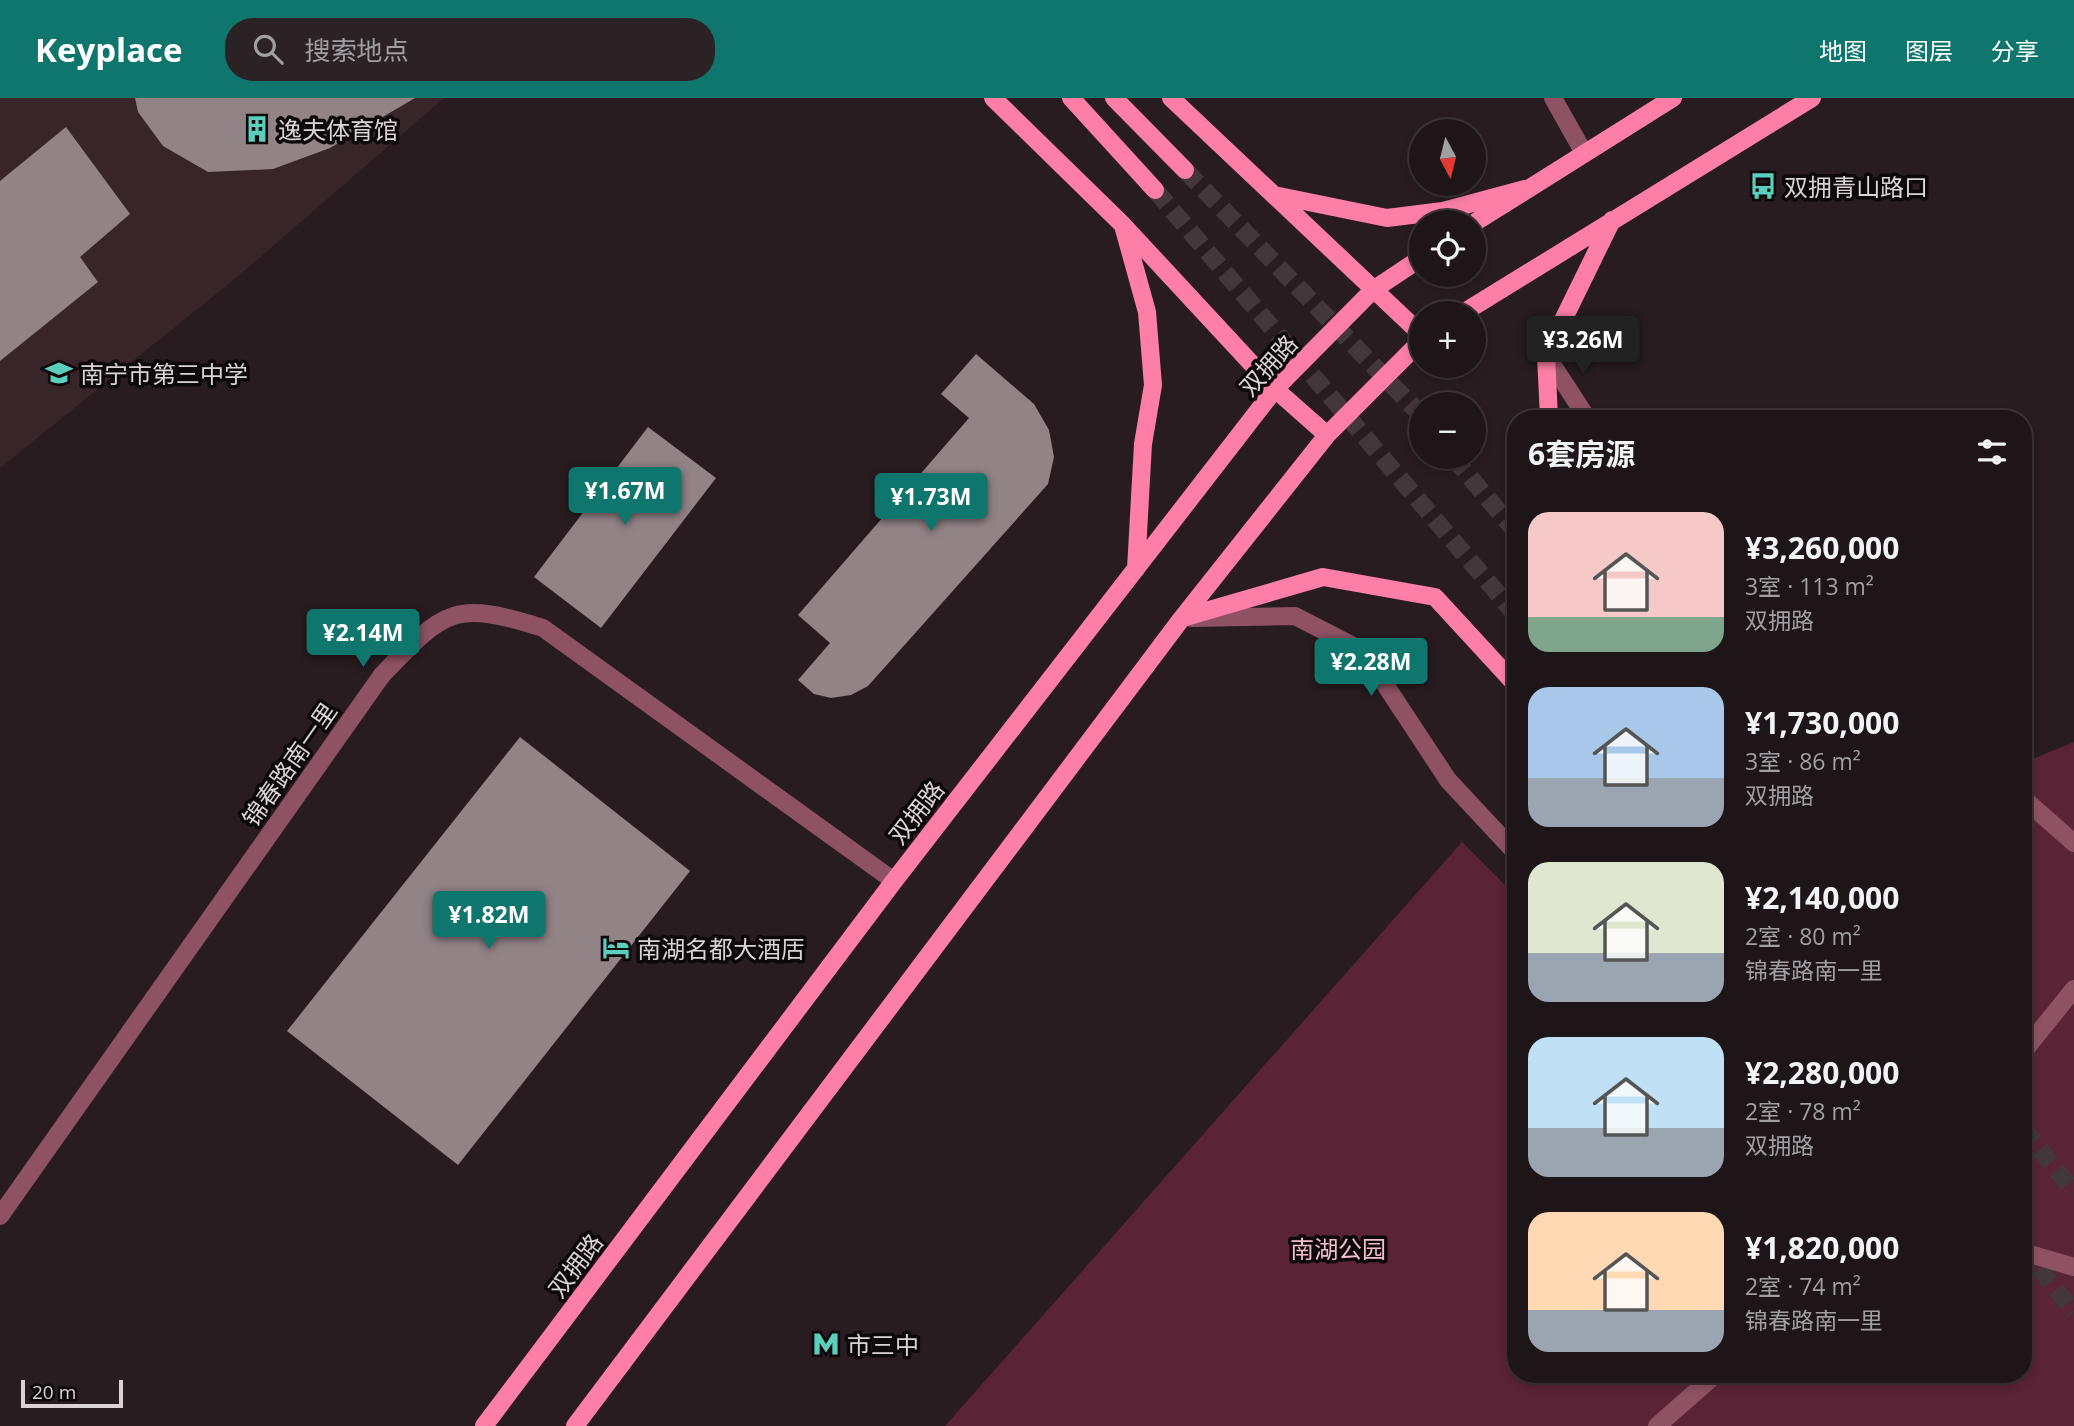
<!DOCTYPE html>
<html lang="zh">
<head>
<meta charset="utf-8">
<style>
  body { margin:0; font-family:"Open Sans","Noto Sans SC",sans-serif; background:#2b2225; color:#f1f3f6; height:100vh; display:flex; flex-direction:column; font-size:26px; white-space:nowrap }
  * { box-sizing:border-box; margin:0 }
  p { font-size:23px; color:#a19fa2 }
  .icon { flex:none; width:38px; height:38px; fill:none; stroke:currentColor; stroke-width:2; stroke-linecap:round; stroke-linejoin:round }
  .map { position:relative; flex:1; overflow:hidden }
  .panel { position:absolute; left:1507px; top:312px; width:525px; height:973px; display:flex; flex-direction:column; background:#1e1518; border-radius:28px; box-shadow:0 4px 10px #0003,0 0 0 2px #3c3437 }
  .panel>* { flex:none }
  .needle { width:46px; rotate:173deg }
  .controls { position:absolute; left:1409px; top:21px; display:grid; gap:14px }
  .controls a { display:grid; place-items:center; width:77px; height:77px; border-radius:50%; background:#1e1518; box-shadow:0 4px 10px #0003,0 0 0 2px #3c3437; font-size:35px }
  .scale { position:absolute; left:21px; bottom:18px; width:102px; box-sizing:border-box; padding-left:7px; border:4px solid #dbd2d4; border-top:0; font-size:19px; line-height:24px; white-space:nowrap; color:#dbd2d4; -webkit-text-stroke:5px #0d080a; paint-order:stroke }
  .price { position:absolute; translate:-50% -60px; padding:0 16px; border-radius:7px; background:#0f766e; color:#fff; font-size:23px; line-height:46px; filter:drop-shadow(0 2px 4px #0008) }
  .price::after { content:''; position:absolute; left:50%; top:42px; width:21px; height:16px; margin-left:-10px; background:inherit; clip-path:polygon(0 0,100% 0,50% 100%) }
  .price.on { background:#222; color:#fff }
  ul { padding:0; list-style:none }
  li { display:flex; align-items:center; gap:21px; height:175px; padding:0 21px }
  li span { display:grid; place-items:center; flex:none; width:196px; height:140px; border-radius:21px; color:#555 }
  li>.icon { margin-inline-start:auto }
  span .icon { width:84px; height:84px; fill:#fffc; stroke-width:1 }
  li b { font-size:30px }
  h2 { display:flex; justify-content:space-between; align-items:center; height:84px; padding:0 21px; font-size:30px }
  header { display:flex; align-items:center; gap:42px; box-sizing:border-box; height:98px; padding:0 35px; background:#0f766e; color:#fff }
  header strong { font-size:33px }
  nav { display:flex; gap:38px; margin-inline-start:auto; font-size:24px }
  .search { width:490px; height:63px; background:#2b2225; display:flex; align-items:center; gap:18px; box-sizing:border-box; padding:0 24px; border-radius:28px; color:#a19fa2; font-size:26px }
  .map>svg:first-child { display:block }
</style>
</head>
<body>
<header>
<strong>Keyplace</strong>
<div class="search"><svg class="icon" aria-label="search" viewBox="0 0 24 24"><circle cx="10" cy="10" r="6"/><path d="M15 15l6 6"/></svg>搜索地点</div>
<nav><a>地图</a><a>图层</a><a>分享</a></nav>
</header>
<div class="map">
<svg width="2074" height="1328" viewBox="0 0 2074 1328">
  <rect width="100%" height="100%" fill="#281c20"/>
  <path fill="#372529" d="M 0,0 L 444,0 L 236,180 L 0,370 Z"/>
  <path fill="#5a2336" d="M 2074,644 L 2074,1328 L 945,1328 L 1462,744 L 1515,797 L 1516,1276 L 2023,1276 L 2023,665 Z"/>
  <path fill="#928387" d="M 135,0 L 415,0 L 330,50 L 273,71 L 208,74 L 163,48 L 138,14 Z
    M 66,29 L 130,116 L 80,159 L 98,184 L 0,263 L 0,83 Z
    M 976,256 L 1034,306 L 1049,332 L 1054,359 L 1048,386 L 868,588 L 851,597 L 831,600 L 814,596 L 798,582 L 830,545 L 798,517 L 969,320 L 941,296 Z
    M 648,329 L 716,380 L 601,530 L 534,479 Z
    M 520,639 L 690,773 L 458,1067 L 287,933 Z"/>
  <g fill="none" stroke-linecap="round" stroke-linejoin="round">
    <path stroke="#43373b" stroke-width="18" stroke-dasharray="18 9" stroke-linecap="butt" d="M 1185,72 L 1421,317
      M 1155,92 L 1516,517
      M 1453,359 L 1516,434
      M 2023,1030 L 2074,1094
      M 2023,1149 L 2074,1214"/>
    <path stroke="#8e5264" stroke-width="18" d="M 1553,0 L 1584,55
      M 1546,257 L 1587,320
      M 1192,520 L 1295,518 L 1363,553 L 1448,682 L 1516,755
      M 2023,700 L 2074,745
      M 2023,954 L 2074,891
      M 0,1118 L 382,577 C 445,511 454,502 543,530 L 894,783
      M 2023,1154 L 2074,1169
      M 1657,1328 L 1716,1276"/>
    <path stroke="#fd7fa8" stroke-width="18" d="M 993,0 L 1123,127 L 1275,291 L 1327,337
      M 1071,0 L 1155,92
      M 1114,0 L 1185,72
      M 1171,0 L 1421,236
      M 1279,98 L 1387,120 L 1443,113 L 1525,91
      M 1474,125 L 1673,0
      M 1124,131 L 1147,214 L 1153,287 L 1143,346 L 1136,471
      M 1463,215 L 1812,0
      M 1549,320 L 1546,257 L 1612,122
      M 1182,520 L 1323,479 L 1435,499 L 1516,587
      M 484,1328 L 894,783 L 1275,291 L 1373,192 L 1421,160
      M 575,1328 L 1182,520 L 1327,337 L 1421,243"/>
  </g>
  <defs>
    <symbol id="building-bare" viewBox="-9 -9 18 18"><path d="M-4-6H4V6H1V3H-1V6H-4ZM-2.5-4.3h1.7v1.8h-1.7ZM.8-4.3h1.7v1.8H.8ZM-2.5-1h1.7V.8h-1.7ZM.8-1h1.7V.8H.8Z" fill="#5bcebc" stroke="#0d080a" stroke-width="2.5" paint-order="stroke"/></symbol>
    <symbol id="bus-bare" viewBox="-9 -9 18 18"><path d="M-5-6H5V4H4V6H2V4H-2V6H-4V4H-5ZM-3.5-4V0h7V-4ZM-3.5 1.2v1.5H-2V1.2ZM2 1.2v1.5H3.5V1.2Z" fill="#5bcebc" stroke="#0d080a" stroke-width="2.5" paint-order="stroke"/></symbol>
    <symbol id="school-bare" viewBox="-9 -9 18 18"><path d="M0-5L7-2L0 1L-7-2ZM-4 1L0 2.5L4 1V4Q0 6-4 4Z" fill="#5bcebc" stroke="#0d080a" stroke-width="2.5" paint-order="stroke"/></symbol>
    <symbol id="hotel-bare" viewBox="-9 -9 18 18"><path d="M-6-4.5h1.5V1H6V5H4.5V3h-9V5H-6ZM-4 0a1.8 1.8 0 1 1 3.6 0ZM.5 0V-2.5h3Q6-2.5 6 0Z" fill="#5bcebc" stroke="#0d080a" stroke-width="2.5" paint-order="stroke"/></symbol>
    <symbol id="metro-bare" viewBox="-9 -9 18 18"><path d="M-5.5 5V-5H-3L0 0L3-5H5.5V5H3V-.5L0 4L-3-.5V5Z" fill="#5bcebc" stroke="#0d080a" stroke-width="2.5" paint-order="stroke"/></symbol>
  </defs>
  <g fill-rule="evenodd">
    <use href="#building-bare" x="238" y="12" width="38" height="38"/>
    <use href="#bus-bare" x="1744" y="69" width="38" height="38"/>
    <use href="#school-bare" x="40" y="256" width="38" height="38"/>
    <use href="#hotel-bare" x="597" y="831" width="38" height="38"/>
    <use href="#metro-bare" x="807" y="1227" width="38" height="38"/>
  </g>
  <g text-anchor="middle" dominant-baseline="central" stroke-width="7" stroke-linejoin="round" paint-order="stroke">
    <g font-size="24" fill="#dbd2d4" stroke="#0d080a" text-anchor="start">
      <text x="278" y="31">逸夫体育馆</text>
      <text x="1784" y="88">双拥青山路口</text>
      <text x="80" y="275">南宁市第三中学</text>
      <text x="637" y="850">南湖名都大酒㕆</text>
      <text x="847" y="1246">市三中</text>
    </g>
    <g font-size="24" fill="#dbd2d4" stroke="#0d080a">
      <text transform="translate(1268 267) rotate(-48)">双拥路</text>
      <text transform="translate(289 666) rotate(-55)">锦春路南一里</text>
      <text transform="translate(916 714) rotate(-52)">双拥路</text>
      <text transform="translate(575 1167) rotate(-53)">双拥路</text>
    </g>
    <g font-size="24" fill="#f2becc" stroke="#0d080a">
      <text x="1338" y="1150">南湖公园</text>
    </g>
  </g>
</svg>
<div class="controls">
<a><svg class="needle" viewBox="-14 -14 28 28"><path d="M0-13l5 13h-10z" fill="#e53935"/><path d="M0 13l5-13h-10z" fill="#a19fa2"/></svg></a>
<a><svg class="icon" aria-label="locate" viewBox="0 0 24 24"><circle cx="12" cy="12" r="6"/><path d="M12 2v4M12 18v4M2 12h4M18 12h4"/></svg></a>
<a>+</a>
<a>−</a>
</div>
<div class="scale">20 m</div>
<b class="price on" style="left:1583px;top:278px">¥3.26M</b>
<b class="price" style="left:625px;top:429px">¥1.67M</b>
<b class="price" style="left:931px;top:435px">¥1.73M</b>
<b class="price" style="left:363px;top:571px">¥2.14M</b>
<b class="price" style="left:1371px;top:600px">¥2.28M</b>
<b class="price" style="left:489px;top:853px">¥1.82M</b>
<section class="panel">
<h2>6套房源<svg class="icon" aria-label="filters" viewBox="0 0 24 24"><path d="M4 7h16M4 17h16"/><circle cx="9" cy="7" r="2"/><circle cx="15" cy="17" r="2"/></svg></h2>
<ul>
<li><span style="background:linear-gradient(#f6c9c9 75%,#7fa58c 0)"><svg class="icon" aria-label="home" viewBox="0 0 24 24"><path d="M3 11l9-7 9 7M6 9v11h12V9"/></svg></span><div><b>¥3,260,000</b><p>3室 · 113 m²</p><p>双拥路</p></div></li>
<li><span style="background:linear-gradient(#a9c7e8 65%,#9aa5b1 0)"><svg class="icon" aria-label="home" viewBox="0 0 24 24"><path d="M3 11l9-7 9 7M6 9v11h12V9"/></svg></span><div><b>¥1,730,000</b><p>3室 · 86 m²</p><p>双拥路</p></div></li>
<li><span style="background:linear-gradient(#dfe7d0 65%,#9aa5b1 0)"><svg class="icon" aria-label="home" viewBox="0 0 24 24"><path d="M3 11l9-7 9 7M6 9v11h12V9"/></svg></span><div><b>¥2,140,000</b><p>2室 · 80 m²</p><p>锦春路南一里</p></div></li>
<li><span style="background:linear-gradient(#bfe0f5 65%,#9aa5b1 0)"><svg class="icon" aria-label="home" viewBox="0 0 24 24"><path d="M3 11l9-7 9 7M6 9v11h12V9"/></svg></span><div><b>¥2,280,000</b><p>2室 · 78 m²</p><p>双拥路</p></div></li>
<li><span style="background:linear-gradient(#ffd9b3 70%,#9aa5b1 0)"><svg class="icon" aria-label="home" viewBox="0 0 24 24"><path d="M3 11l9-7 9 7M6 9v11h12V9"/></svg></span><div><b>¥1,820,000</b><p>2室 · 74 m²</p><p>锦春路南一里</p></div></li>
</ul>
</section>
</div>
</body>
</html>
